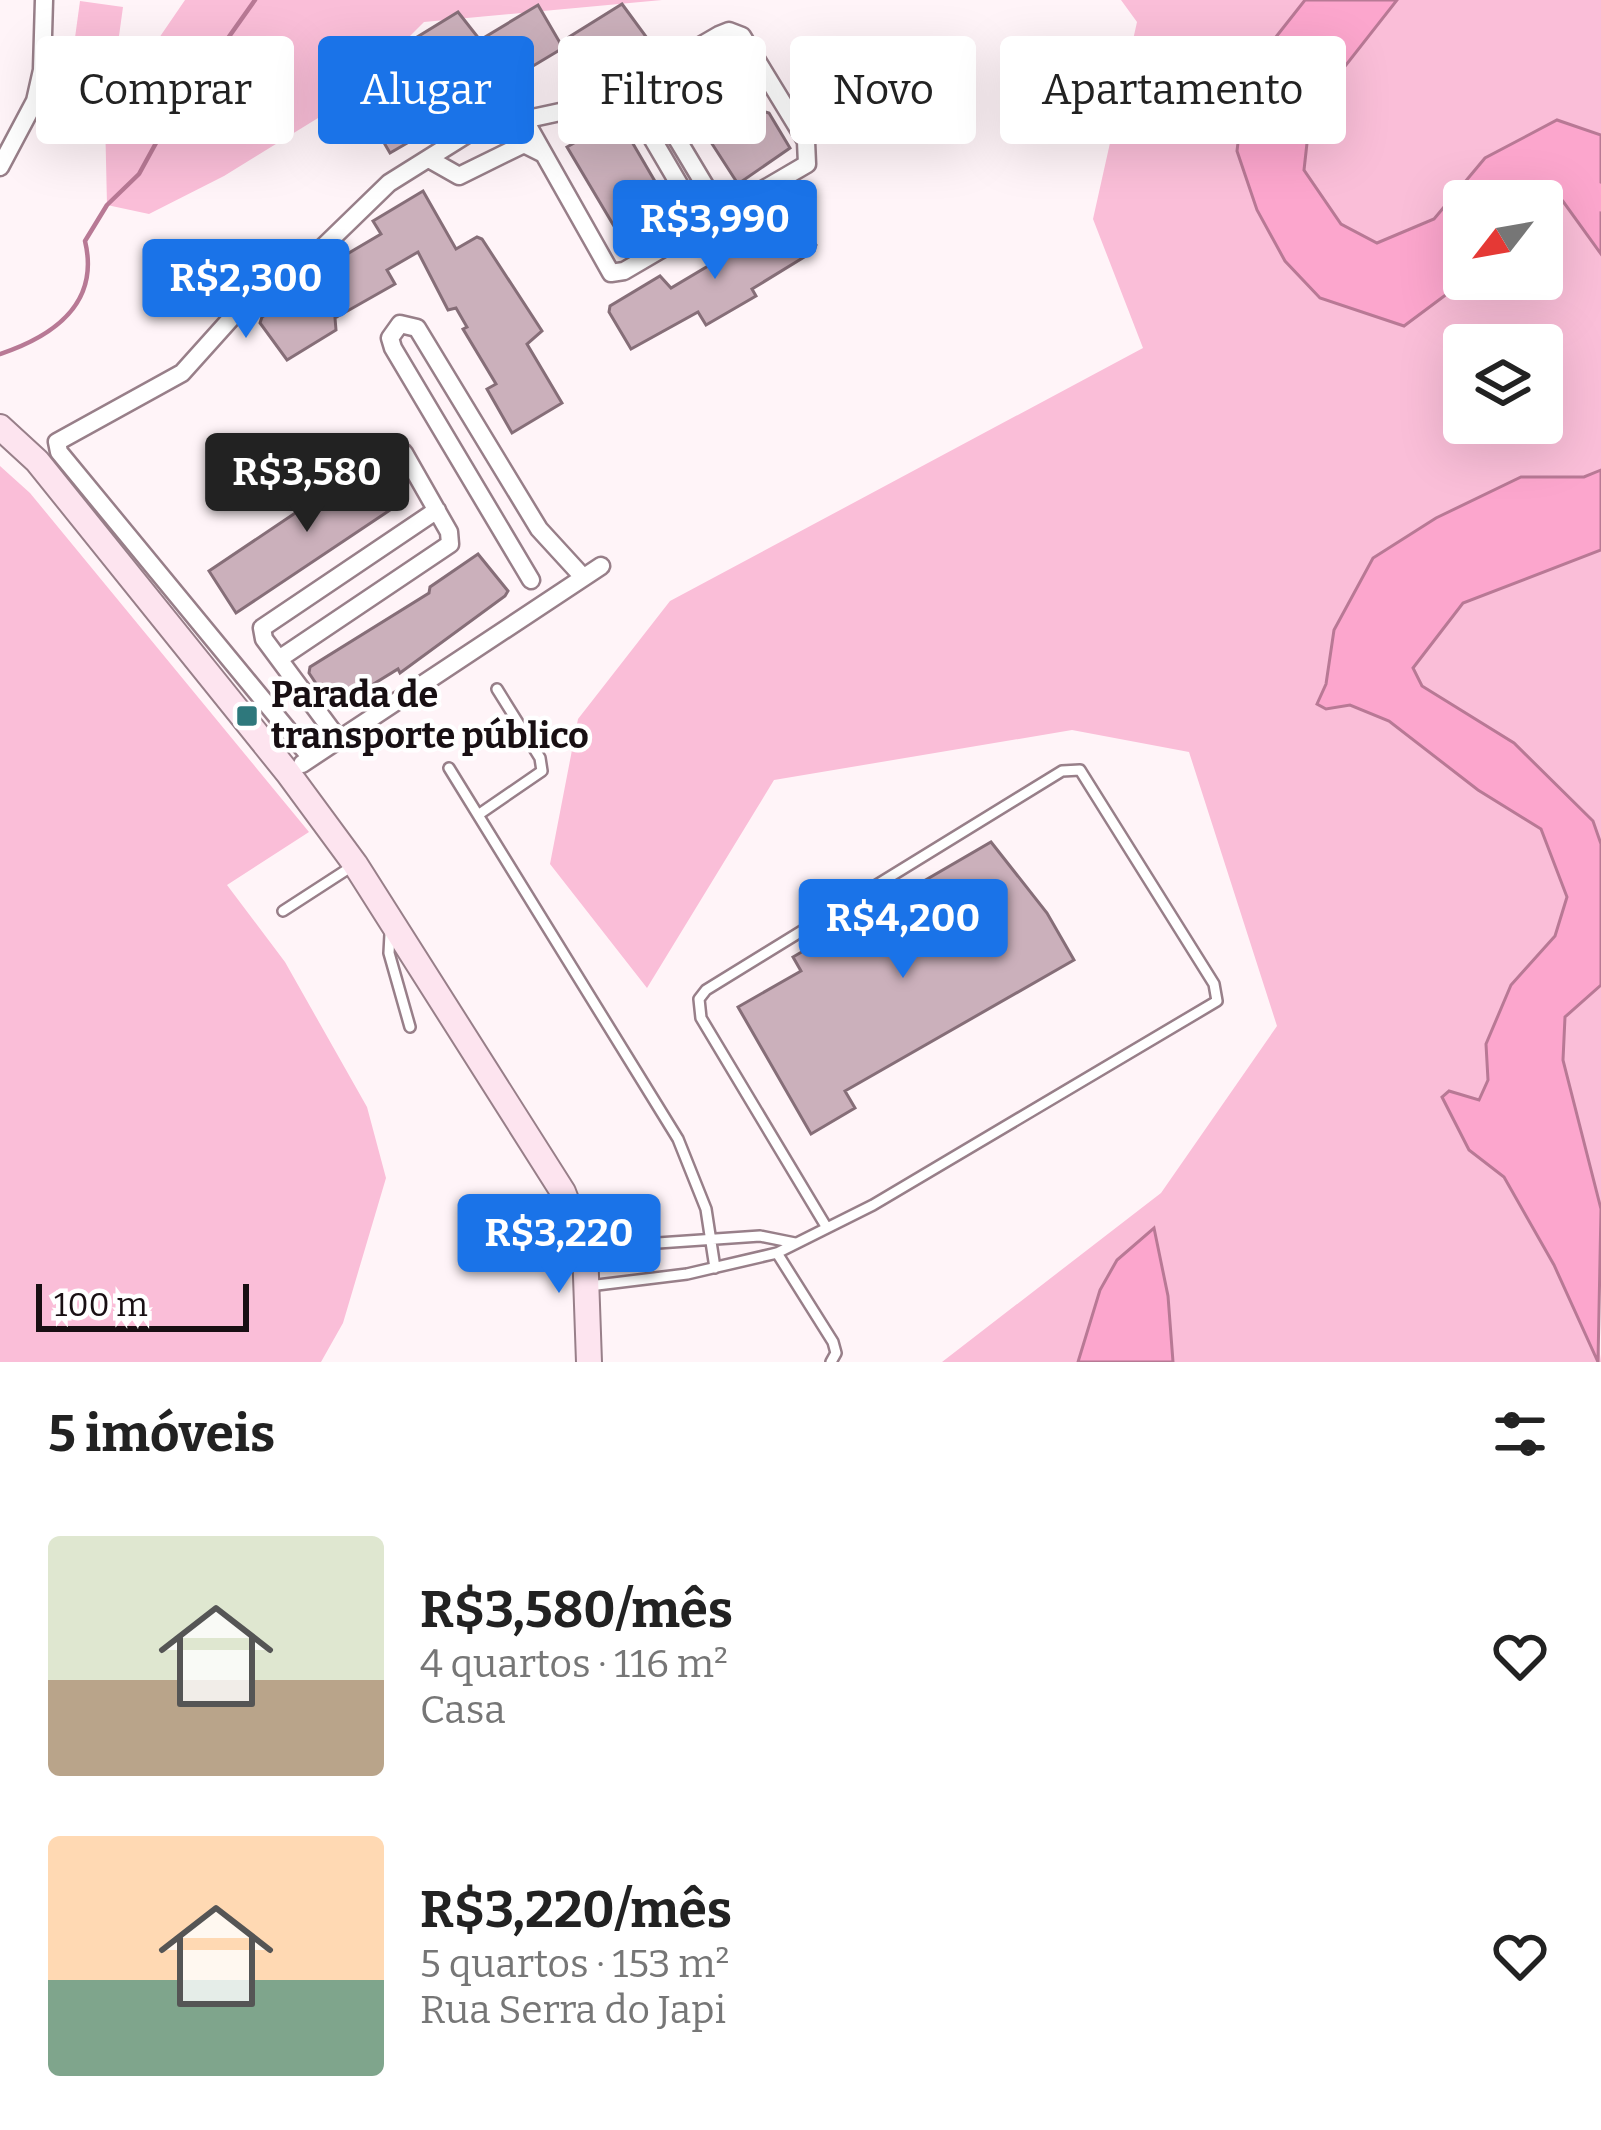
<!DOCTYPE html>
<html lang="pt">
<head>
<meta charset="utf-8">
<style>
  body { margin:0; font-family:Bitter,serif; background:#f2f2f2; color:#222; height:100vh; display:flex; flex-direction:column; font-size:45px; white-space:nowrap }
  * { box-sizing:border-box; margin:0 }
  p { font-size:39px; color:#767676 }
  .icon { flex:none; width:66px; height:66px; fill:none; stroke:currentColor; stroke-width:2; stroke-linecap:round; stroke-linejoin:round }
  .map { position:relative; height:1362px; overflow:hidden }
  .panel { display:flex; flex-direction:column; background:#fff; flex:1 }
  .panel>* { flex:none }
  .hud { position:absolute; left:36px; top:36px; width:1530px; height:108px; display:flex; gap:24px }
  .needle { width:78px; rotate:239deg }
  .buttons { position:absolute; left:1443px; top:180px; display:grid; gap:24px }
  .buttons a { display:grid; place-items:center; width:120px; height:120px; border-radius:12px; background:#fff; box-shadow:0 12px 48px #0002; font-size:60px }
  .scale { position:absolute; left:36px; bottom:30px; width:213px; box-sizing:border-box; padding-left:12px; border:6px solid #180f13; border-top:0; font-size:33px; line-height:42px; white-space:nowrap; color:#180f13; -webkit-text-stroke:9px #fff; paint-order:stroke }
  .price { position:absolute; translate:-50% -102px; padding:0 27px; border-radius:12px; background:#1a73e8; color:#fff; font-size:39px; line-height:78px; filter:drop-shadow(0 3px 6px #0008) }
  .price::after { content:''; position:absolute; left:50%; top:72px; width:36px; height:27px; margin-left:-18px; background:inherit; clip-path:polygon(0 0,100% 0,50% 100%) }
  .price.selected { background:#222; color:#fff }
  ul { padding:0; list-style:none }
  li { display:flex; align-items:center; gap:36px; height:300px; padding:0 48px }
  li span { display:grid; place-items:center; flex:none; width:336px; height:240px; border-radius:12px; color:#555 }
  li>.icon { margin-inline-start:auto }
  span .icon { width:144px; height:144px; fill:#fffc; stroke-width:1 }
  li b { font-size:51px }
  h2 { display:flex; justify-content:space-between; align-items:center; height:144px; padding:0 48px; font-size:51px }
  .pill { padding:0 42px; border-radius:12px; background:#fff; box-shadow:0 12px 48px #0002; font-size:42px; line-height:108px }
  .pill.selected { background:#1a73e8; color:#fff }
  .map>svg:first-child { display:block }
</style>
</head>
<body>
<div class="map">
<svg width="1601" height="1362" viewBox="0 0 1601 1362">
  <rect width="100%" height="100%" fill="#fff4f8"/>
  <path fill="#fabed8" fill-rule="evenodd" d="M 185,0 L 662,0 L 424,22 L 344,102 L 224,176 L 149,214 L 107,205 L 105,117 Z
    M 1121,0 L 1601,0 L 1601,971 L 1555,1003 L 1601,1362 L 942,1362 L 1161,1193 L 1277,1026 L 1189,752 L 1072,730 L 774,780 L 647,988 L 550,864 L 578,719 L 670,601 L 1143,348 L 1093,219 L 1137,22 ZM 1464,201 L 1542,201 L 1542,279 L 1464,279 ZM 1464,345 L 1542,345 L 1542,423 L 1464,423 Z
    M 80,1 L 123,7 L 114,72 L 71,67 Z
    M 0,466 L 30,493 L 309,832 L 227,885 L 285,962 L 367,1107 L 386,1178 L 343,1323 L 321,1362 L 0,1362 Z
    M 1601,985 L 1601,1209 L 1563,1060 L 1565,1017 Z"/>
  <path fill="#fca6cd" stroke="#b87995" stroke-width="3" d="M 1305,0 L 1397,0 L 1342,70 L 1309,125 L 1304,170 L 1341,224 L 1377,243 L 1434,219 L 1485,158 L 1557,120 L 1601,135 L 1601,254 L 1557,193 L 1519,192 L 1510,201 L 1464,201 L 1464,276 L 1459,285 L 1404,326 L 1320,298 L 1285,261 L 1257,210 L 1237,151 L 1242,108 L 1257,61 Z
    M 1601,470 L 1601,550 L 1463,603 L 1413,668 L 1422,686 L 1514,743 L 1593,821 L 1601,844 L 1601,985 L 1565,1017 L 1563,1060 L 1601,1209 L 1598,1362 L 1554,1265 L 1504,1177 L 1469,1150 L 1442,1097 L 1449,1091 L 1479,1100 L 1488,1080 L 1486,1044 L 1511,985 L 1555,936 L 1567,897 L 1541,829 L 1478,790 L 1389,721 L 1350,705 L 1326,709 L 1317,704 L 1326,684 L 1334,630 L 1373,558 L 1436,518 L 1521,477 L 1584,477 Z
    M 1154,1228 L 1168,1296 L 1173,1362 L 1078,1362 L 1100,1290 L 1117,1260 Z"/>
  <g fill="none" stroke-linecap="round" stroke-linejoin="round">
    <path stroke="#b87995" stroke-width="4.5" d="M 0,354 C 54,336 100,303 85,241 L 107,205 L 139,174 L 156,143 L 163,106 L 213,77 L 216,55 L 255,0"/>
    <path stroke="#fca6cd" stroke-width="27" d="M 1525,201 L 1555,182 L 1601,198"/>
  </g>
  <path fill="#cbb0bb" stroke="#866e78" stroke-width="3" d="M 622,4 L 650,42 L 593,77 L 569,37 Z
    M 538,5 L 563,48 L 513,78 L 496,48 L 422,93 L 440,124 L 390,153 L 365,110 L 424,76 L 407,48 L 409,42 L 458,12 L 480,40 Z
    M 851,47 L 876,90 L 826,119 L 801,76 Z
    M 728,52 L 733,54 L 762,111 L 769,113 L 790,148 L 738,184 L 676,88 L 678,82 Z
    M 618,118 L 677,219 L 627,248 L 567,147 Z
    M 423,191 L 456,249 L 477,237 L 482,239 L 542,331 L 527,344 L 562,403 L 512,433 L 487,389 L 496,384 L 463,329 L 467,327 L 456,308 L 448,310 L 418,252 L 387,270 L 395,284 L 335,318 L 336,330 L 287,360 L 260,323 L 262,317 L 325,279 L 320,270 L 381,234 L 373,221 Z
    M 789,207 L 816,245 L 814,251 L 752,289 L 756,296 L 706,325 L 698,312 L 631,349 L 609,312 L 610,306 L 660,276 L 671,288 L 740,247 L 740,237 Z
    M 377,458 L 405,500 L 236,613 L 209,571 Z
    M 478,554 L 508,591 L 505,596 L 400,673 L 398,669 L 333,709 L 309,673 L 310,667 L 429,593 L 430,587 Z
    M 991,842 L 1047,913 L 1074,960 L 845,1091 L 855,1108 L 811,1134 L 738,1007 L 801,971 L 793,957 Z"/>
  <g fill="none" stroke-linecap="round" stroke-linejoin="round">
    <defs>
      <path id="lane" d="M 449,768 L 678,1139 L 706,1209 L 715,1268
        M 478,815 L 542,771 L 540,758 L 497,689
        M 283,911 L 354,865
        M 390,934 L 389,953 L 410,1027
        M 585,1248 L 760,1236 L 795,1243
        M 777,1253 L 833,1342 L 836,1353 L 831,1362
        M 589,1286 L 687,1274 L 777,1253 L 873,1205 L 1217,1001 L 1214,984 L 1080,770 L 1062,771 L 706,990 L 699,999 L 701,1018 L 827,1228"/>
      <path id="street" d="M 643,82 L 722,214
        M 625,92 L 703,225
        M 429,159 L 459,176 L 524,144 L 544,154
        M 0,167 L 35,101 L 42,70 L 44,0
        M 531,580 L 393,348 L 390,338 L 400,324 L 417,328 L 539,529 L 583,577
        M 279,659 L 450,544 L 449,532 L 404,453
        M 339,740 L 264,639 L 262,628 L 437,510
        M 311,758 L 59,452 L 57,442 L 182,373 L 235,314 L 321,249 L 389,183 L 472,131 L 602,103 L 719,35 L 729,31 L 742,36 L 806,141 L 807,164 L 624,271 L 611,273 L 523,117
        M 302,764 L 601,566"/>
      <path id="secondary" d="M 0,427 L 37,461 L 288,773 L 355,864 L 563,1192 L 585,1248 L 589,1362"/>
    </defs>
    <use href="#lane" stroke="#987f89" stroke-width="14"/>
    <use href="#street" stroke="#987f89" stroke-width="21"/>
    <use href="#secondary" stroke="#987f89" stroke-width="28"/>
    <use href="#lane" stroke="#fff" stroke-width="9"/>
    <use href="#street" stroke="#fff" stroke-width="16"/>
    <use href="#secondary" stroke="#fde4ef" stroke-width="24"/>
  </g>
  <rect fill="#2e787c" stroke="#fff" stroke-width="4.5" x="235" y="704" width="24" height="24" rx="6"/>
  <g text-anchor="middle" dominant-baseline="central" stroke-width="9" stroke-linejoin="round" paint-order="stroke">
    <g font-size="36" font-weight="bold" fill="#180f13" stroke="#fff" text-anchor="start">
      <text x="271" y="695">Parada de<tspan x="271" dy="41">transporte público</tspan></text>
    </g>
  </g>
</svg>
<div class="buttons">
<a><svg class="needle" viewBox="-14 -14 28 28"><path d="M0-13l5 13h-10z" fill="#e53935"/><path d="M0 13l5-13h-10z" fill="#767676"/></svg></a>
<a><svg class="icon" aria-label="layers" viewBox="0 0 24 24"><path d="M12 4l9 5-9 5-9-5zM3 14l9 5 9-5"/></svg></a>
</div>
<div class="scale">100 m</div>
<b class="price" style="left:715px;top:282px">R$3,990</b>
<b class="price" style="left:246px;top:341px">R$2,300</b>
<b class="price selected" style="left:307px;top:535px">R$3,580</b>
<b class="price" style="left:903px;top:981px">R$4,200</b>
<b class="price" style="left:559px;top:1296px">R$3,220</b>
<div class="hud">
<a class="pill">Comprar</a>
<a class="pill selected">Alugar</a>
<a class="pill">Filtros</a>
<a class="pill">Novo</a>
<a class="pill">Apartamento</a>
</div>
</div>
<section class="panel">
<h2>5 imóveis<svg class="icon" aria-label="filters" viewBox="0 0 24 24"><path d="M4 7h16M4 17h16"/><circle cx="9" cy="7" r="2"/><circle cx="15" cy="17" r="2"/></svg></h2>
<ul>
<li><span style="background:linear-gradient(#dfe7d0 60%,#b9a48a 0)"><svg class="icon" aria-label="home" viewBox="0 0 24 24"><path d="M3 11l9-7 9 7M6 9v11h12V9"/></svg></span><div><b>R$3,580/mês</b><p>4 quartos · 116 m²</p><p>Casa</p></div><svg class="icon" aria-label="heart" viewBox="0 0 24 24"><path d="M12 20l-8-8c-3-5 5-10 8-4 3-6 11-1 8 4z"/></svg></li>
<li><span style="background:linear-gradient(#ffd9b3 60%,#7fa58c 0)"><svg class="icon" aria-label="home" viewBox="0 0 24 24"><path d="M3 11l9-7 9 7M6 9v11h12V9"/></svg></span><div><b>R$3,220/mês</b><p>5 quartos · 153 m²</p><p>Rua Serra do Japi</p></div><svg class="icon" aria-label="heart" viewBox="0 0 24 24"><path d="M12 20l-8-8c-3-5 5-10 8-4 3-6 11-1 8 4z"/></svg></li>
</ul>
</section>
</body>
</html>
